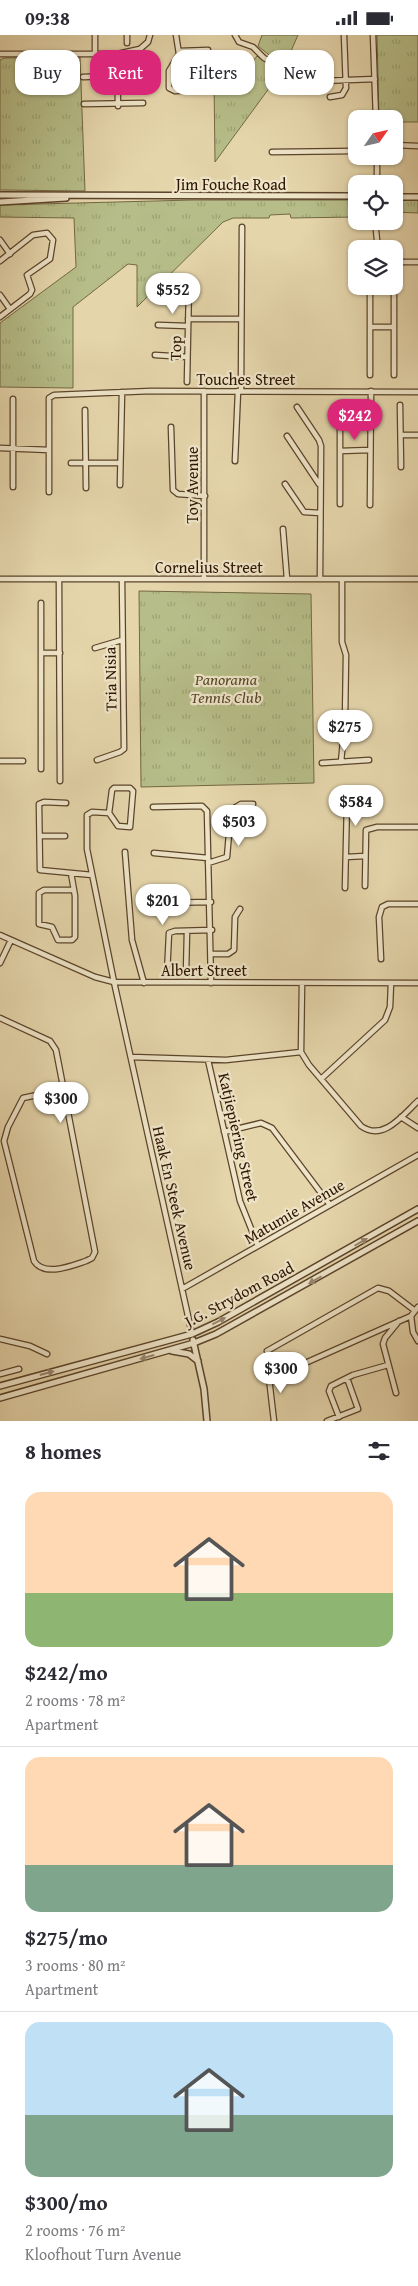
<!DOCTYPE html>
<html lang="en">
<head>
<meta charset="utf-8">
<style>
  body { margin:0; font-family:"Gentium Book Plus",serif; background:#f7f7f7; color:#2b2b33; height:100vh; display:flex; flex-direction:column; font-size:19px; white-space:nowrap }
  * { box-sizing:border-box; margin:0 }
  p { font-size:16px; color:#7c7c81 }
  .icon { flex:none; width:28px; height:28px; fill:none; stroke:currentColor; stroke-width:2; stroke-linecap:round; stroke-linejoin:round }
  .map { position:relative; height:1386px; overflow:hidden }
  .side { display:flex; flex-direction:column; background:#fff; flex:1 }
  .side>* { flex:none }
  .banner { position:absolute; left:15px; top:15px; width:389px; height:45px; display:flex; gap:10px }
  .needle { width:32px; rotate:56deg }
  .tools { position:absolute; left:348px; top:75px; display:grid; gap:10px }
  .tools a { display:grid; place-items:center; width:55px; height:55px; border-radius:10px; background:#fff; box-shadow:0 1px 4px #0004; font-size:25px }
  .price { position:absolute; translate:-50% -42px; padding:0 11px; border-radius:18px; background:#fff; color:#222; font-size:16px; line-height:32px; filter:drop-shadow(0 1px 2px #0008) }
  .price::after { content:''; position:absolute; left:50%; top:30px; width:15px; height:11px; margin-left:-8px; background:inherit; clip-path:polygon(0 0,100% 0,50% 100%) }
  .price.current { background:#db2777; color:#fff }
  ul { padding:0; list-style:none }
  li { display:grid; align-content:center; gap:10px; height:265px; padding:0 25px }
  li+li { border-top:1px solid #e1e1e2 }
  li span { display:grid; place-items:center; height:155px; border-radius:15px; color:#555 }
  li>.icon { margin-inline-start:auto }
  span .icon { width:90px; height:90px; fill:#fffc; stroke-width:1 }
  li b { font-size:21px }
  h2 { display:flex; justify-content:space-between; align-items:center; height:60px; padding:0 25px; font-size:21px }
  .tag { padding:0 18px; border-radius:15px; background:#fff; box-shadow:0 1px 4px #0004; font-size:18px; line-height:45px }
  .tag.current { background:#db2777; color:#fff }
  .status { display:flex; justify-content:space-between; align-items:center; height:35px; padding:0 25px; background:#fff; direction:ltr }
  .status svg { height:14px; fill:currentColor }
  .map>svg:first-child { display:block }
</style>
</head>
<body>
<div class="status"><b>09:38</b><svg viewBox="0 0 49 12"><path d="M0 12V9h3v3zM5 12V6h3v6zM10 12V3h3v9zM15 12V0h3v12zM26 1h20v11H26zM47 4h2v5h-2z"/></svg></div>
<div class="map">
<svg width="418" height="1386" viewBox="0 0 418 1386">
  <defs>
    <pattern id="park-tufts" width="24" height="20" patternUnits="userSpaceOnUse" patternTransform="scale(1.25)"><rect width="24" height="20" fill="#b6bd88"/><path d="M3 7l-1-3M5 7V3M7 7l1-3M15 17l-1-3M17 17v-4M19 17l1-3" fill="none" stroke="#9da274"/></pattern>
  </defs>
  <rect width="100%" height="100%" fill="#e5d5ab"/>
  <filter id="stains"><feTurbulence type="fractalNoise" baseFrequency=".004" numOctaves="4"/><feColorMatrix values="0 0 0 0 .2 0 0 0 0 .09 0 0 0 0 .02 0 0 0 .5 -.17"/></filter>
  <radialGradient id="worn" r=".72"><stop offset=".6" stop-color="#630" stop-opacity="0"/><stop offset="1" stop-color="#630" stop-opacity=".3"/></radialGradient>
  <path fill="url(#park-tufts)" stroke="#726844" d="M 262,0 L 298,0 L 284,32 L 258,11 Z
    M 377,0 L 418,0 L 418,87 L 394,87 L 394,84 L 379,84 Z
    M 257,21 L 281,37 L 215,127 L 214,47 L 236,47 Z
    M 80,22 L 85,156 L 0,155 L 0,25 L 4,23 Z
    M 193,165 L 356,165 L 356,182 L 291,183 L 290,179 L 270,180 L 269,183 L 233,183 L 223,187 L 137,272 L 137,230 L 128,229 L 73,272 L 73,353 L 0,352 L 0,288 L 76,232 L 74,183 L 0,182 L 0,170 Z
    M 394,165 L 418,165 L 418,178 L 394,177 Z
    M 139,556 L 311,559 L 314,748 L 141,752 Z"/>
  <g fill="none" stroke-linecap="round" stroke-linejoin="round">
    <defs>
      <path id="minor" d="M 127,0 L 127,8
        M 176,0 L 179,19 L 169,36 L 169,53 L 175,56 L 209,54
        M 235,0 L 239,7 L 253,12 L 264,23 L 305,44 L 322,46 L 375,44
        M 373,0 L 376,84
        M 179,16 L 208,15
        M 0,19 L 117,19 L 140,14 L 148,7 L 150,0
        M 95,19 L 95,0
        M 117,19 L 118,71
        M 83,42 L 140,40
        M 330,62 L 342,60 L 346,53 L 344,0
        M 84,69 L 143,68
        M 394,110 L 418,111
        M 272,117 L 356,116
        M 377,121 L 377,149
        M 375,186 L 378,214
        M 0,205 L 10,219
        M 0,226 L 33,200 L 47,198 L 53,205 L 50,224 L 27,240 L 32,255 L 30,259 L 0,282
        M 394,227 L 418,227
        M 370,251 L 370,340
        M 394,251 L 394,340
        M 0,260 L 10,274
        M 188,284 L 240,284
        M 158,290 L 188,291
        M 370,292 L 394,292
        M 155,320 L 187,322
        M 187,347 L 189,250
        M 241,356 L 242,192
        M 400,370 L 401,432
        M 297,372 L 319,405 L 321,411 L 320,544
        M 85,375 L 86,453
        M 171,392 L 173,455 L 178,459 L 205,461
        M 401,400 L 418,400
        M 287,401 L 319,449
        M 0,413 L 49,415
        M 340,416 L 370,415
        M 235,426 L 238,356
        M 71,428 L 120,428
        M 285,449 L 304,477 L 320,478
        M 120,450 L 122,357
        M 13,452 L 13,364
        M 49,457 L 49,363 L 54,360 L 151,356 L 418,357
        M 340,469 L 340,371
        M 370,470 L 371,356
        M 283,494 L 287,544
        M 0,544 L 418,544
        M 59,544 L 60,746
        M 204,544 L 204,356
        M 41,568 L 41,734
        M 95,613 L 122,605
        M 41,618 L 60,618
        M 97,725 L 120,717 L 124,714 L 122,544
        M 0,726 L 23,726
        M 341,727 L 345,685 L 346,620 L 342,607 L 342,544
        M 322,728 L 369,725
        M 114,753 L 130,753 L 133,756 L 130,792 L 118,791 L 109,778 L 112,755 Z
        M 66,768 L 44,767 L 39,769 L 40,835 L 92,840
        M 153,772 L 202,771 L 207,776 L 211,948
        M 109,778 L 92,777 L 87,780 L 87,814 L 114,947 L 192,1299
        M 40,801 L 65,801
        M 125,817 L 132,905 L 144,948
        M 154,818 L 208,823
        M 346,822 L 365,821
        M 208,828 L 227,822 L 231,775 L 241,769 L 253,769
        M 71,838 L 75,861 L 75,902 L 72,905 L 58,905 L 52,892 L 39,889 L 39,858 L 44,855 L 74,855
        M 365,851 L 366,795 L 377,792 L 418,792
        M 345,853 L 347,767 L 368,765
        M 156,868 L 211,867
        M 0,900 L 95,942 L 114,947 L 418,948
        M 212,919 L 228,919 L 234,915 L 235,882 L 240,874
        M 381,924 L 379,882 L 382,872 L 388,869 L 418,869
        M 0,928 L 11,905
        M 186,938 L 187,896
        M 167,939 L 169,898 L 175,896 L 212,895
        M 302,948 L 301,1017 L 309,1030 L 361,1091 C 383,1107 403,1080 418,1066
        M 0,983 L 50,1006 L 56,1015 L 95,1217 L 92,1223 L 86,1226 C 71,1231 44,1242 34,1226 L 4,1106 L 8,1092 L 23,1063 L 65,1054
        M 131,1022 L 226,1025 L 301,1017
        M 208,1025 L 240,1166 L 258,1211
        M 321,1044 L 385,985 L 390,972 L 391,948
        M 401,1082 L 418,1093
        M 224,1097 L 261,1088 L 272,1093 L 330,1170
        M 182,1254 L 418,1120
        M 418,1272 L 411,1281 L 413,1297 L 418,1306
        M 0,1304 L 30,1311 L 47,1319
        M 267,1316 L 378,1253 L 389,1256 L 414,1275
        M 294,1333 L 411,1281
        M 268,1335 L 274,1386
        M 0,1339 L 19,1334
        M 396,1358 L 383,1309 L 385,1303 L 399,1286
        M 339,1382 L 329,1356 L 331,1351 L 353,1340 L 388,1330
        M 327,1386 L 358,1374 L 347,1343"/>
      <path id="tertiary" d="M 0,160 L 356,161
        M 394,162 L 418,162
        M 0,167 L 66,163
        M 193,1305 L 204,1354 L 207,1386
        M 172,1316 L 189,1319 L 198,1326
        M 0,1351 L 192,1299 L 218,1287 L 418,1174
        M 0,1363 L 194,1308 L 216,1299 L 418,1186"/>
    </defs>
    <use href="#minor" stroke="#5b442b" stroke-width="7"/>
    <use href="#tertiary" stroke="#5b442b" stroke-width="8"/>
    <use href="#minor" stroke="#eee4c8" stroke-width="4.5"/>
    <use href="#tertiary" stroke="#eee4c8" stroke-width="5"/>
  </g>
  <defs><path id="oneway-solid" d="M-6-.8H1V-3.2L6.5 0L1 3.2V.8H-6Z" transform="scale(1.25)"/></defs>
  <g fill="#97866e">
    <use href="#oneway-solid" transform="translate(361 1207) rotate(-30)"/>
    <use href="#oneway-solid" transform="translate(315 1245) rotate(150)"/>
    <use href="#oneway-solid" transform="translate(219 1286) rotate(-27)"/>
    <use href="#oneway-solid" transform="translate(147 1322) rotate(164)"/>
    <use href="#oneway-solid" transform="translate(47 1338) rotate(-15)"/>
  </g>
  <g text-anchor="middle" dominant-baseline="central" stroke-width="4.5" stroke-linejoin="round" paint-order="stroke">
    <g font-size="16" fill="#2d1400" stroke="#eee4c8">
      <text x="231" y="149">Jim Fouche Road</text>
      <text transform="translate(175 313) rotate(-89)">Top</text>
      <text x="246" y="344">Touches Street</text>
      <text transform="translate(192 450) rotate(-90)">Toy Avenue</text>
      <text x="209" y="532">Cornelius Street</text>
      <text transform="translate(110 644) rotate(-91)">Tria Nisia</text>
      <text x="204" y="935">Albert Street</text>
      <text transform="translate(239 1102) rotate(77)">Katjiepiering Street</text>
      <text transform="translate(175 1163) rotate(77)">Haak En Steek Avenue</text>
      <text transform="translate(294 1176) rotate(-30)">Matumie Avenue</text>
      <text transform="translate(239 1259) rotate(-28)">J.G. Strydom Road</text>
    </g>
    <g font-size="16" font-style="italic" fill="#564729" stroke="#eee4c8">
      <text x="226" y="644">Panorama<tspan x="226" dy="18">Tennis Club</tspan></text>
    </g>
  </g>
  <rect width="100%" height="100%" filter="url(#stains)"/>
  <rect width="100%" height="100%" fill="url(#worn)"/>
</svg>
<div class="tools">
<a><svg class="needle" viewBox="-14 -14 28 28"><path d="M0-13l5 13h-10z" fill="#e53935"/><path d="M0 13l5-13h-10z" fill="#7c7c81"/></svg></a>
<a><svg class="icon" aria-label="locate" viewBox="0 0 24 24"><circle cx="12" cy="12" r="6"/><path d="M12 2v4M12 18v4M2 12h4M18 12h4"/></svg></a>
<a><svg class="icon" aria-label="layers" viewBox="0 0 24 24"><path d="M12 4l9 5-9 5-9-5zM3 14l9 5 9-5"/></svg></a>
</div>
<b class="price" style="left:173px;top:280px">$552</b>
<b class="price current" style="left:355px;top:406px">$242</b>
<b class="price" style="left:345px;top:717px">$275</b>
<b class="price" style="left:356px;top:792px">$584</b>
<b class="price" style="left:239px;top:812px">$503</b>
<b class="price" style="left:163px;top:891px">$201</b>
<b class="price" style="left:61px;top:1089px">$300</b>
<b class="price" style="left:281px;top:1359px">$300</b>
<div class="banner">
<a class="tag">Buy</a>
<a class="tag current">Rent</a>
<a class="tag">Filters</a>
<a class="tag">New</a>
</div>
</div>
<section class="side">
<h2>8 homes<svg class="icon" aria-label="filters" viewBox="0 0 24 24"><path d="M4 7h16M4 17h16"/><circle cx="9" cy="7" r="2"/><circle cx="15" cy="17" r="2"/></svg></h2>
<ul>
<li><span style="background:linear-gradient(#ffd9b3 65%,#8fb573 0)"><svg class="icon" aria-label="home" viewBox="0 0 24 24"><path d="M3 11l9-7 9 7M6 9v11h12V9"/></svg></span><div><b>$242/mo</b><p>2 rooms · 78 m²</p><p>Apartment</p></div></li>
<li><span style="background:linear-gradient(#ffd9b3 70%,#7fa58c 0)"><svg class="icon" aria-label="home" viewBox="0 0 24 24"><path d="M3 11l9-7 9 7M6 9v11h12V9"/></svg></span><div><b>$275/mo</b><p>3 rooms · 80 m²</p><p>Apartment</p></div></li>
<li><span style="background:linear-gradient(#bfe0f5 60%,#7fa58c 0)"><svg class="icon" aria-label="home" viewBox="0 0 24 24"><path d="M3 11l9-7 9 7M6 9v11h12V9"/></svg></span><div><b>$300/mo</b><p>2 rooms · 76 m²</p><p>Kloofhout Turn Avenue</p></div></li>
</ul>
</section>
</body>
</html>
